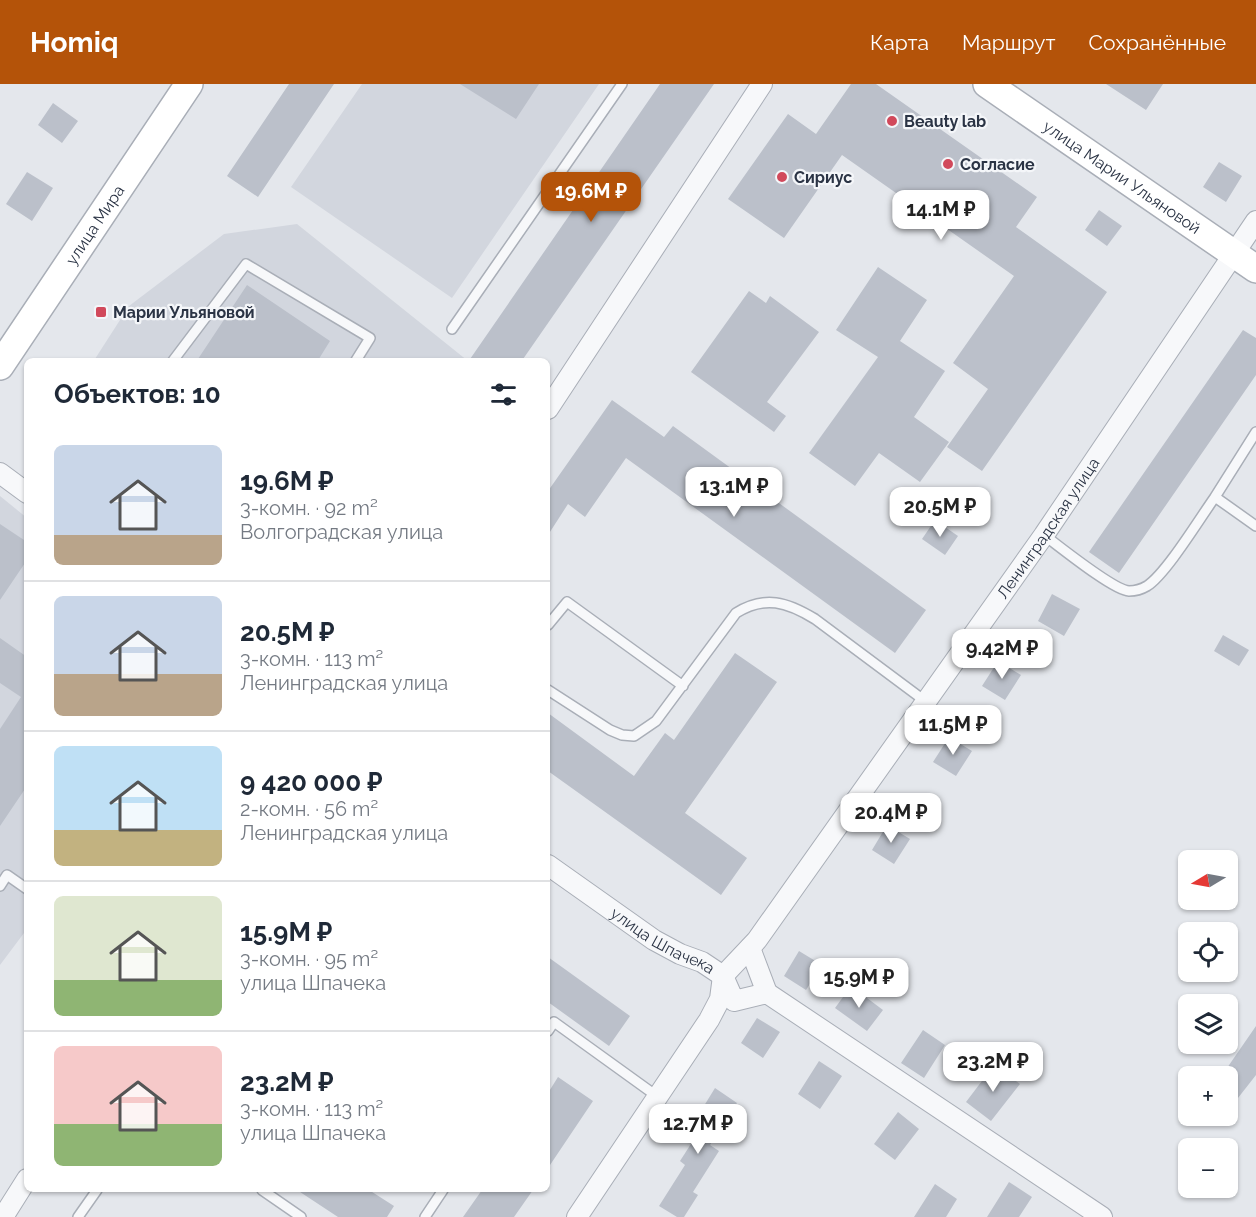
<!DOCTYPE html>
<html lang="ru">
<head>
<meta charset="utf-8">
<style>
  body { margin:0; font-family:Raleway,sans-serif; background:#f2f2f3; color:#1f2937; height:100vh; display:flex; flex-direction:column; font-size:22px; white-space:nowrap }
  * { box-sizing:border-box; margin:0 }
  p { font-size:20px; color:#747a83 }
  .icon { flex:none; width:33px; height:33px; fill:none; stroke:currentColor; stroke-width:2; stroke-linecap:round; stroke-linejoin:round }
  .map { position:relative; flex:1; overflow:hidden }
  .panel { position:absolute; left:24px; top:274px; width:526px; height:834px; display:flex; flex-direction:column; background:#fff; border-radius:9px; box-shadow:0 2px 4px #0004 }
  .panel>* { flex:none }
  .needle { width:39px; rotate:260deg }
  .buttons { position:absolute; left:1178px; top:766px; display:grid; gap:12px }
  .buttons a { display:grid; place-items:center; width:60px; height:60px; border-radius:9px; background:#fff; box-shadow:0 2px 4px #0004; font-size:30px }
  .price { position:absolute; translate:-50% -51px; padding:0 14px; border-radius:12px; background:#fff; color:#222; font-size:20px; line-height:39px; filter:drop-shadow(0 2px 3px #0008) }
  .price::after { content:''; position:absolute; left:50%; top:36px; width:18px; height:14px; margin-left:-9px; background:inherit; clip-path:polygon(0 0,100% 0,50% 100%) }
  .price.on { background:#b45309; color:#fff }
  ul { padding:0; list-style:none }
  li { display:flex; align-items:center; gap:18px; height:150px; padding:0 30px }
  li+li { border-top:2px solid #e0e1e3 }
  li span { display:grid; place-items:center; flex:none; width:168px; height:120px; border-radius:9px; color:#555 }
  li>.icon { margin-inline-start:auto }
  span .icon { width:72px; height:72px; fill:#fffc; stroke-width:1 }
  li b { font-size:26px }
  h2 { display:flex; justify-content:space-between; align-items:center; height:72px; padding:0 30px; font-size:26px }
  header { display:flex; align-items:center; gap:36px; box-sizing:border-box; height:84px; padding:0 30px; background:#b45309; color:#fff }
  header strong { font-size:28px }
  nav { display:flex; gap:33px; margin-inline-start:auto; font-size:21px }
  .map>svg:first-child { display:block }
</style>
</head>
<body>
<header>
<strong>Homiq</strong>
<nav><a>Карта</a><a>Маршрут</a><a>Сохранённые</a></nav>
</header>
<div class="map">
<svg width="1256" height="1133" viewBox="0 0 1256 1133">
  <rect width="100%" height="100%" fill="#e4e7ec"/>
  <path fill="#d2d6de" d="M 362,0 L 599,0 L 452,214 L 291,103 Z
    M 297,140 L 468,277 L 93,278 L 129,222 L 224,150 Z
    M 0,412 L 27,434 L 27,845 L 0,881 Z"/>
  <path fill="#bbc0ca" d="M 289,0 L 334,0 L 258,113 L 227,92 Z
    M 460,0 L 539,0 L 516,35 Z
    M 660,0 L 714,0 L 521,278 L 468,278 Z
    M 851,0 L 876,0 L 1037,113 L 1016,143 L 1107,208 L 982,387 L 947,363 L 988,305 L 953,279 L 1014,192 L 842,71 L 784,154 L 728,115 L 788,30 L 816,50 Z
    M 1106,0 L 1163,0 L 1146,26 Z
    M 53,19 L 78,37 L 62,59 L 38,41 Z
    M 1219,78 L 1242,92 L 1226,118 L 1203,103 Z
    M 27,88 L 53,104 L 32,137 L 6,120 Z
    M 1099,126 L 1122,142 L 1107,162 L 1085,146 Z
    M 878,183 L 927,216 L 900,257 L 945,287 L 914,333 L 949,358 L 920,398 L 879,369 L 855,402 L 809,369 L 878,273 L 836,246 Z
    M 247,201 L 330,257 L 317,278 L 196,278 Z
    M 749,207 L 766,219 L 770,212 L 819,248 L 767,318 L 786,332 L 774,348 L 691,288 Z
    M 1243,246 L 1256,254 L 1256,291 L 1119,489 L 1089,468 Z
    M 612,316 L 664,353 L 673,342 L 926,526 L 895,569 L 626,374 L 585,433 L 568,420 L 548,451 L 548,407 Z
    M 935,436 L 958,452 L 945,471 L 922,455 Z
    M 0,440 L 27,458 L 27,476 L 0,516 Z
    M 1052,510 L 1080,525 L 1064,552 L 1038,537 Z
    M 1223,551 L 1249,566 L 1239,582 L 1214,567 Z
    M 0,554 L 27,573 L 27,702 L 0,742 L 0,645 L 21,613 L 0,599 Z
    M 735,569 L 777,598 L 685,729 L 747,774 L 721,811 L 548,687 L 548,629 L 634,692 L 665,649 L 674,656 Z
    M 998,577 L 1021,591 L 1005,616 L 982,602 Z
    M 949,653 L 972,667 L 956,692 L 933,678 Z
    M 887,741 L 910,755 L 894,780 L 872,766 Z
    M 799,867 L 822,881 L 806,906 L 784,892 Z
    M 548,873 L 630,932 L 609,962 L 548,918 Z
    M 851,902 L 883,926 L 867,947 L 835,924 Z
    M 757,934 L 780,948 L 763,974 L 741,959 Z
    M 1256,942 L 1256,991 L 1227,1028 L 1227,984 Z
    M 923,946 L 945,961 L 924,994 L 901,979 Z
    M 819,977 L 842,992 L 820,1025 L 798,1010 Z
    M 994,981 L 1020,1000 L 991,1037 L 966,1018 Z
    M 558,993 L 593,1017 L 548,1084 L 548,1009 Z
    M 715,1004 L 737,1019 L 710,1061 L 719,1067 L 693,1108 L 698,1111 L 684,1133 L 677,1133 L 659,1122 L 685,1081 L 680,1077 L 707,1035 L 699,1030 Z
    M 898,1028 L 919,1045 L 895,1076 L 874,1060 Z
    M 1009,1098 L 1032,1113 L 1019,1133 L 987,1133 Z
    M 935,1100 L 957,1115 L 946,1133 L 914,1133 Z
    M 297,1106 L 369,1106 L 394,1122 L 387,1133 L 338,1133 Z
    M 482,1106 L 533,1106 L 514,1133 L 463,1133 Z"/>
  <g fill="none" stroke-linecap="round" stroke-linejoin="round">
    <defs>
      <path id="lane" d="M 452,245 L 622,0
        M 172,278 L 246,180 L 370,254 L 355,278
        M 1215,413 L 1256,348
        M 1044,451 C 1059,462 1113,506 1129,507 C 1135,507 1142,505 1147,502 C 1166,490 1200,434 1215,413 L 1256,442
        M 548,541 L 567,518 L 683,602
        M 548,606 L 610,646 L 622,651 L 634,652 L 656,637 L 736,529 C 765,511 787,518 815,535 L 925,617
        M 0,802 L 7,791 L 27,805
        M 548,947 L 554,938 L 658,1013
        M 262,1106 L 301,1133
        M 78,1133 L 97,1106
        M 425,1133 L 443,1106"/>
      <g id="street">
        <path d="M 548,325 L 762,0"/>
        <path d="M 0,389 L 27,409"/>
        <path id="s1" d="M 548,781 L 654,856 L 680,870 L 702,878 L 723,892 L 734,917 L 767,909 L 1102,1133"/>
        <path d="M 750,864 L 767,909"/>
        <path d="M 3,1133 L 27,1095"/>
        <path id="s2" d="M 577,1133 L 709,936 L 720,915 L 723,892 L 757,856 L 1044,451 L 1256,137"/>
      </g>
      <g id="secondary">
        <path id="s3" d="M 987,0 L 1256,185"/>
        <path id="s4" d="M 0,282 L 189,0"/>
      </g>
    </defs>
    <use href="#lane" stroke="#a9aeb7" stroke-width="12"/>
    <use href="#street" stroke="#a9aeb7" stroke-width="22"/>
    <use href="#secondary" stroke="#a9aeb7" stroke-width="30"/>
    <use href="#lane" stroke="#f7f8fa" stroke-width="9"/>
    <use href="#street" stroke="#f7f8fa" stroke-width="20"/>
    <use href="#secondary" stroke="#fff" stroke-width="27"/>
  </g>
  <g fill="#d1495b" stroke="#f4f6f9" stroke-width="2">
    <circle cx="892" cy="37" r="6"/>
    <circle cx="948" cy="80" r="6"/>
    <circle cx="782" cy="93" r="6"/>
    <rect x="95" y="222" width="12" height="12" rx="3"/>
  </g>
  <g text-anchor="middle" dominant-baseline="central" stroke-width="4.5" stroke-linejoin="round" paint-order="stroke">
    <g font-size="16" font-weight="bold" fill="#2b3445" stroke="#f4f6f9" text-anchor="start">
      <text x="904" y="37">Beauty lab</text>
      <text x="960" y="80">Согласие</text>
      <text x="794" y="93">Сириус</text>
      <text x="113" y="228">Марии Ульяновой</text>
    </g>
    <g font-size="16" fill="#2b3445" stroke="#f4f6f9">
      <text stroke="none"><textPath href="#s3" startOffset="164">улица Марии Ульяновой</textPath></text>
      <text stroke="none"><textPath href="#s4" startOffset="170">улица Мира</textPath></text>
      <text stroke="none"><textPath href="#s2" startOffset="838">Ленинградская улица</textPath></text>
      <text stroke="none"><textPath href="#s1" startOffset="138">улица Шпачека</textPath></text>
    </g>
  </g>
</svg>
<div class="buttons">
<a><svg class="needle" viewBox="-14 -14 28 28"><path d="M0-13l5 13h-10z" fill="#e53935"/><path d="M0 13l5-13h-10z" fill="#747a83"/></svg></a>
<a><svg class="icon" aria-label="locate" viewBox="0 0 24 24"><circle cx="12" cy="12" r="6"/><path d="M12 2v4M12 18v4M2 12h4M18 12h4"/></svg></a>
<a><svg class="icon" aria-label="layers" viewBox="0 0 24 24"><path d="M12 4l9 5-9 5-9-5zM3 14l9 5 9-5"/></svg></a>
<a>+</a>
<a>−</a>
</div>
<b class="price on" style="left:591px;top:139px">19.6M ₽</b>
<b class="price" style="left:941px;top:157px">14.1M ₽</b>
<b class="price" style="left:734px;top:434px">13.1M ₽</b>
<b class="price" style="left:940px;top:454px">20.5M ₽</b>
<b class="price" style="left:1002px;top:596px">9.42M ₽</b>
<b class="price" style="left:953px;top:672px">11.5M ₽</b>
<b class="price" style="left:891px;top:760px">20.4M ₽</b>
<b class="price" style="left:859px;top:925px">15.9M ₽</b>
<b class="price" style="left:993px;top:1009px">23.2M ₽</b>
<b class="price" style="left:698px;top:1071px">12.7M ₽</b>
<section class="panel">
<h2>Объектов: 10<svg class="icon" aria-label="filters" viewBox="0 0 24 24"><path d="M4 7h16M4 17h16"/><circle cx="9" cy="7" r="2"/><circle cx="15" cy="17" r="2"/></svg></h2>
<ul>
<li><span style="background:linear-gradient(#c9d6e8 75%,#b9a48a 0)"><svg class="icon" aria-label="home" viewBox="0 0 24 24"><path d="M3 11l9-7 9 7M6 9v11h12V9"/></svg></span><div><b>19.6M ₽</b><p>3-комн. · 92 m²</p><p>Волгоградская улица</p></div></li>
<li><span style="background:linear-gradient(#c9d6e8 65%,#b9a48a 0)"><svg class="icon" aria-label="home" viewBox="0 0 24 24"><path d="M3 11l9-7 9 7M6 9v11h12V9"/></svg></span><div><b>20.5M ₽</b><p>3-комн. · 113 m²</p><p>Ленинградская улица</p></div></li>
<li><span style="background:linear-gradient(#bfe0f5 70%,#c2b280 0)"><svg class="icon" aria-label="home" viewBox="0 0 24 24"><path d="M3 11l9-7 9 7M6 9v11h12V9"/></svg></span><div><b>9 420 000 ₽</b><p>2-комн. · 56 m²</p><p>Ленинградская улица</p></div></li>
<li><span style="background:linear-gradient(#dfe7d0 70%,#8fb573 0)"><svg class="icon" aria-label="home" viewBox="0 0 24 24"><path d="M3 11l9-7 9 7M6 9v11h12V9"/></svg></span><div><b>15.9M ₽</b><p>3-комн. · 95 m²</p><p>улица Шпачека</p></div></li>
<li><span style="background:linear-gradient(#f6c9c9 65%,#8fb573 0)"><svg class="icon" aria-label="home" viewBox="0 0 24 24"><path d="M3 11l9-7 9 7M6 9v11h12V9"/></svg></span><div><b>23.2M ₽</b><p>3-комн. · 113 m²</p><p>улица Шпачека</p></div></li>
</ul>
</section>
</div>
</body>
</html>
